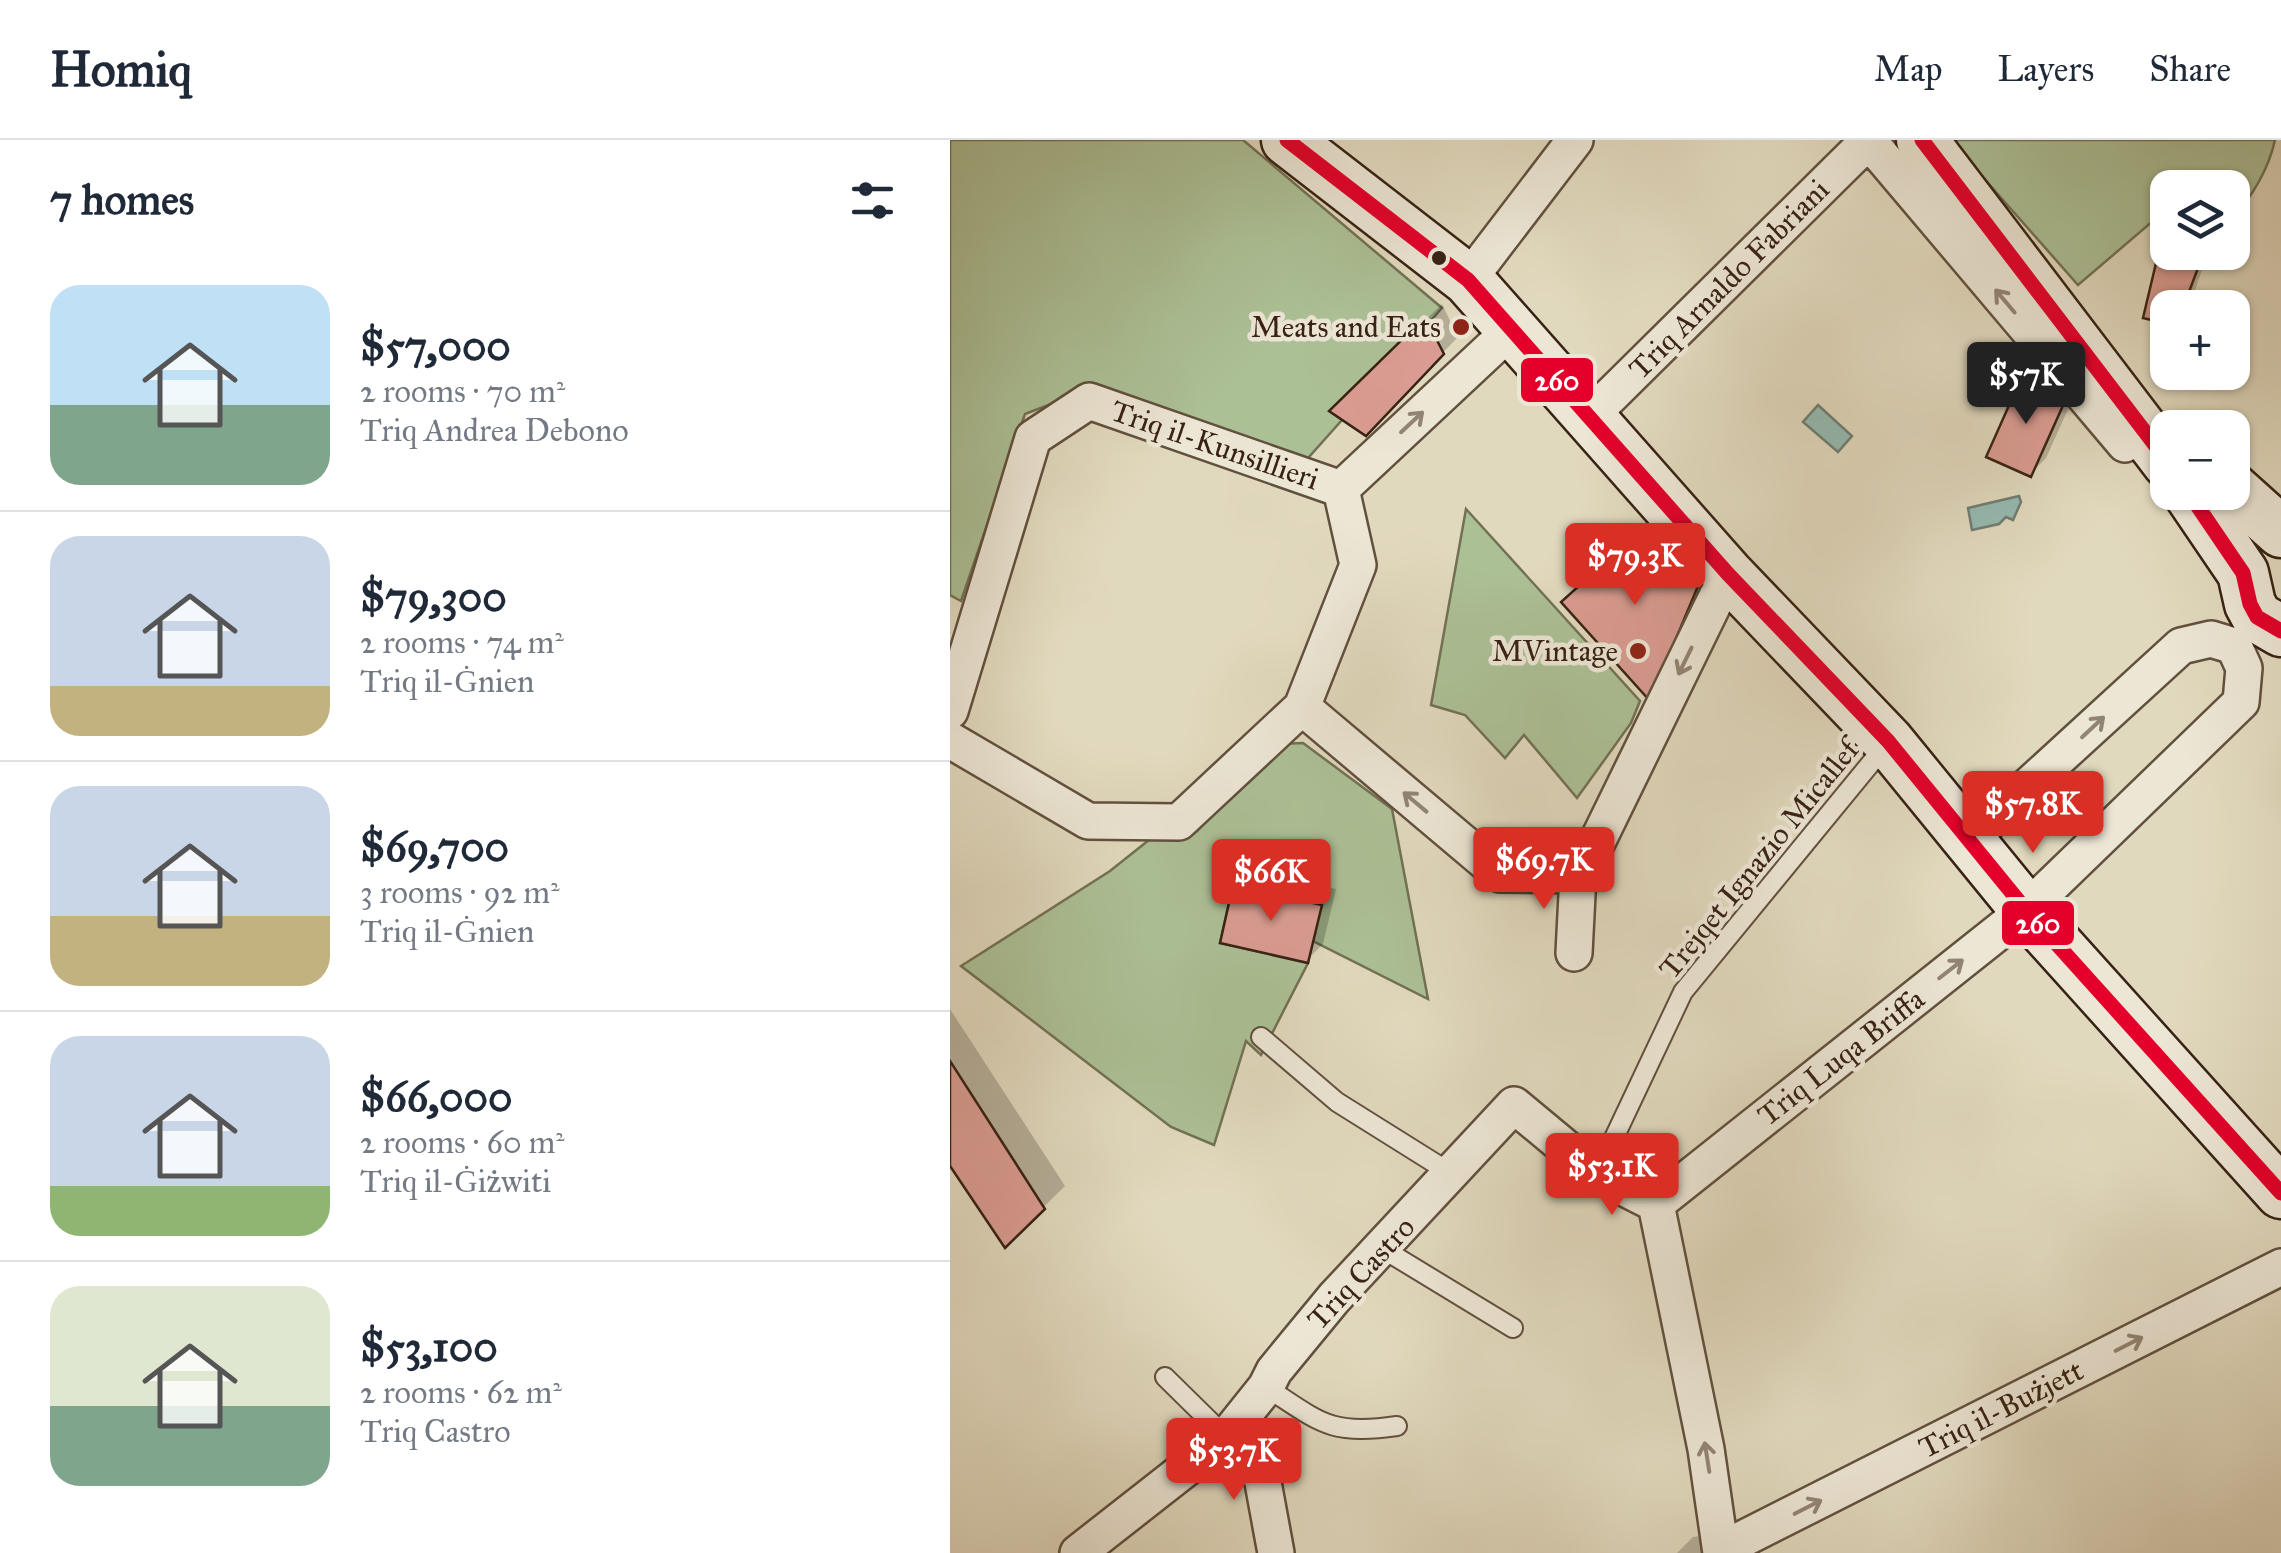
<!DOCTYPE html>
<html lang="en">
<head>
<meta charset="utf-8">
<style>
  body { margin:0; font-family:"IM FELL Great Primer",serif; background:#f2f2f3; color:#1f2937; height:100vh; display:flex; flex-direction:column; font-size:38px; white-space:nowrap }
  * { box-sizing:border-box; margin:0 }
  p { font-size:32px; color:#747a83 }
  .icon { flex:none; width:55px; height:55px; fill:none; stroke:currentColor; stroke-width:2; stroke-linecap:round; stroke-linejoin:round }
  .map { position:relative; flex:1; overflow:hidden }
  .drawer { display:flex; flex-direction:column; background:#fff; width:950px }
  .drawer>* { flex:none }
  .buttons { position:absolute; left:1200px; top:30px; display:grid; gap:20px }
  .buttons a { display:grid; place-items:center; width:100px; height:100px; border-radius:20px; background:#fff; box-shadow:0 2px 8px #0004; font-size:50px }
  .price { position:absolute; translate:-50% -85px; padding:0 22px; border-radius:10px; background:#d93025; color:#fff; font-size:32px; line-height:65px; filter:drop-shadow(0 2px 5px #0008) }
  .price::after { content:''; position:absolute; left:50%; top:60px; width:30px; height:22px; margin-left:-15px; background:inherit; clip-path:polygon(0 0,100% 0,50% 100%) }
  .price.on { background:#222; color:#fff }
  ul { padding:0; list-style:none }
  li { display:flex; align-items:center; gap:30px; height:250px; padding:0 50px }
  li+li { border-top:2px solid #e0e1e3 }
  li span { display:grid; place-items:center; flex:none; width:280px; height:200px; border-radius:30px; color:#555 }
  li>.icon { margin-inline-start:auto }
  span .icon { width:120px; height:120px; fill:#fffc; stroke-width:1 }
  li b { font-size:42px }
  h2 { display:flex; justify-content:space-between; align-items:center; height:120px; padding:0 50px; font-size:42px }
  header { display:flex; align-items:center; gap:60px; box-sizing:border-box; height:140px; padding:0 50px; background:#fff; border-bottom:2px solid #e0e1e3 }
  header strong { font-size:48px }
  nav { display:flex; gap:55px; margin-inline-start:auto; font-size:35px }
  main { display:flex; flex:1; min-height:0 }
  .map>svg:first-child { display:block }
</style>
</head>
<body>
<header>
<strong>Homiq</strong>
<nav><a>Map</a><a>Layers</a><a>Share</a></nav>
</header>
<main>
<section class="drawer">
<h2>7 homes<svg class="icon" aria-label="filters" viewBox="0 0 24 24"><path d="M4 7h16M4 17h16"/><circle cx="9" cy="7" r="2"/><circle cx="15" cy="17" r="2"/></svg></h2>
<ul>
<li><span style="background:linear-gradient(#bfe0f5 60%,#7fa58c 0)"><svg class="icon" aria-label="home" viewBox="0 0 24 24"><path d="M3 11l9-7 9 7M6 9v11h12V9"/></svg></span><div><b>$57,000</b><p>2 rooms · 70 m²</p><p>Triq Andrea Debono</p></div></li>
<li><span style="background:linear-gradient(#c9d6e8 75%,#c2b280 0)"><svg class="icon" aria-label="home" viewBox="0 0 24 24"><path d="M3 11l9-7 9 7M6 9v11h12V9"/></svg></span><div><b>$79,300</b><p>2 rooms · 74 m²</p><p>Triq il-Ġnien</p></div></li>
<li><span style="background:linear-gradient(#c9d6e8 65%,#c2b280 0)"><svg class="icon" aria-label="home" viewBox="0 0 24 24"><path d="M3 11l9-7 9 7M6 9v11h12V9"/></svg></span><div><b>$69,700</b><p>3 rooms · 92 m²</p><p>Triq il-Ġnien</p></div></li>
<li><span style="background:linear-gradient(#c9d6e8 75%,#8fb573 0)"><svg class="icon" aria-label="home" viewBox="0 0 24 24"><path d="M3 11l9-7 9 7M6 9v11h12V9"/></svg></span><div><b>$66,000</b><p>2 rooms · 60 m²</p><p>Triq il-Ġiżwiti</p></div></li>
<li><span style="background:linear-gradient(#dfe7d0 60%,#7fa58c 0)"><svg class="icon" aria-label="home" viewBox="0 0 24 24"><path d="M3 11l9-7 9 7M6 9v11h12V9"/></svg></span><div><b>$53,100</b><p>2 rooms · 62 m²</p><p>Triq Castro</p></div></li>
</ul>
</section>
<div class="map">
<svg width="1331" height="1413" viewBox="0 0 1331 1413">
  <rect width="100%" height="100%" fill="#e1d9be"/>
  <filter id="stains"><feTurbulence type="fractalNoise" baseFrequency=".002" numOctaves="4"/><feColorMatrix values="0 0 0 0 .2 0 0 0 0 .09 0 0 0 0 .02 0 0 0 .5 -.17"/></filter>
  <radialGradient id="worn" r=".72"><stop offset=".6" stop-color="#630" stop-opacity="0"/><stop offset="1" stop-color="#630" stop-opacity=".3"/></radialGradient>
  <path fill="#acc096" stroke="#727155" stroke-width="2.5" d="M 0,0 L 293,0 L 492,168 L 358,318 L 137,250 L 75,274 L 11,461 L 0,455 Z
    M 1000,0 L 1325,0 C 1319,27 1303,57 1283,76 L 1282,48 L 1218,48 L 1217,69 L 1128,145 Z
    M 516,369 L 690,561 L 681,583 L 627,658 L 574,595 L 555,618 L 515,575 L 481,565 Z
    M 353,603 L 442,669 L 478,859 L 363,801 L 371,765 L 283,745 L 270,803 L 358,823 L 311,915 L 296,901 L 264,1005 L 221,987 L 11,826 L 160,731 L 199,700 L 247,691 L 331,604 Z"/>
  <path fill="#94bab1" stroke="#6f7d72" stroke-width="2.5" d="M 868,265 L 902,296 L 888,312 L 853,282 Z
    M 1069,356 L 1071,362 L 1063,380 L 1056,377 L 1049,384 L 1022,390 L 1018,368 Z"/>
  <path fill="#0003" d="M 1218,112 L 1258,112 L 1239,168 L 1218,168 Z
    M 492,164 L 508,197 L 415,293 L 383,270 Z
    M 1090,220 L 1129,245 L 1096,318 L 1080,334 L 1075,236 Z
    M 710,374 L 763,430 L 715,542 L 630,447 Z
    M 301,730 L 386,749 L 373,804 L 357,820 L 285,746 Z
    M 0,869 L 115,1046 L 56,1104 L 0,1021 Z
    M 782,1391 L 786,1413 L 727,1413 L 743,1397 Z"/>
  <path fill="#da9c92" stroke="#382214" stroke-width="2.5" d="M 1218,97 L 1218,112 L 1254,112 L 1233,168 L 1218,168 L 1218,184 L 1193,178 L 1211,102 Z
    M 475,177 L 494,214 L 416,296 L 379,271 Z
    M 1073,234 L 1096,245 L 1094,251 L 1115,261 L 1081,337 L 1036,317 Z
    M 693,388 L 748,446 L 700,561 L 611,462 Z
    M 283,745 L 372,765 L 358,823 L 270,803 Z
    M 0,921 L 95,1069 L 55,1108 L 0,1026 Z"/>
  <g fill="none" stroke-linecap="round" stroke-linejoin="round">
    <defs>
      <path id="service" d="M 311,897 L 387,962 L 502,1034
        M 647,1034 L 733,852 L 935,606
        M 433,1109 L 563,1188
        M 215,1237 L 276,1297
        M 316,1247 C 370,1282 380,1296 447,1286"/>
      <path id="minor" d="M 918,0 L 1175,304
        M 518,140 L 625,0
        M 639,277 L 919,0
        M 391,349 L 561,190
        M 352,567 L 550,734 L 631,735 L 778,434
        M 0,571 L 83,298 L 139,261 L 391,349
        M 0,600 L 138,681 L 229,682 L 352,567 L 408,425 L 391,349
        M 624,813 L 628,735
        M 706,1064 L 1076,770 L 1291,562 L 1294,528 L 1284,506 L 1261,499 L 1231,506 L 1019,700
        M 706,1064 L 756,1309 L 771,1413
        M 276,1297 L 312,1337 L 326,1413
        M 771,1410 L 1331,1127
        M 128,1413 L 276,1297 L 316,1247 L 324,1231 L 384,1158 L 564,965 L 647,1034 L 706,1064"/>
      <path id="secondary" d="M 337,0 L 518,140 L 778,434 L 938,601 L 1076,770 L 1331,1053
        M 972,0 L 1218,323
        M 1282,348 L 1331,392
        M 1238,352 L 1293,433 L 1300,464 L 1307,477 L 1331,491"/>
    </defs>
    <use href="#service" stroke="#62503e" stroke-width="22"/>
    <use href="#minor" stroke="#62503e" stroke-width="40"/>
    <use href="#secondary" stroke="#382214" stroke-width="55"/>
    <use href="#service" stroke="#ece6d5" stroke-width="18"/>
    <use href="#minor" stroke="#ece6d5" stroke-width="35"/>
    <use href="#secondary" stroke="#ece6d5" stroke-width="50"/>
    <defs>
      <path id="bus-1" d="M 337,0 L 518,140 L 778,434 L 938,601 L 1076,770 L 1331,1053
        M 972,0 L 1218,322
        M 1238,352 L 1293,433 L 1300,464 L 1307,477 L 1331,491"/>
    </defs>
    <use href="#bus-1" stroke="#ece6d5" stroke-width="22"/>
    <use href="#bus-1" stroke="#e4002b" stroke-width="15"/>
  </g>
  <defs><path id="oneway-shaft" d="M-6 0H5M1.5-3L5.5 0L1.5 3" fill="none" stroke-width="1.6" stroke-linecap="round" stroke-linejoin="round" transform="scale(2.5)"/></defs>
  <g stroke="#928474">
    <use href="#oneway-shaft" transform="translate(1055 161) rotate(-130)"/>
    <use href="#oneway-shaft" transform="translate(462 282) rotate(-43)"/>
    <use href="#oneway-shaft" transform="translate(735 521) rotate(116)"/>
    <use href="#oneway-shaft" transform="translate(1143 587) rotate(-43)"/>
    <use href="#oneway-shaft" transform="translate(465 662) rotate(-140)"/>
    <use href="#oneway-shaft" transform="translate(1001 829) rotate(-38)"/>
    <use href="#oneway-shaft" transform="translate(1179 1204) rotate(-27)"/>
    <use href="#oneway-shaft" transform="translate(757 1317) rotate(-99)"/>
    <use href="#oneway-shaft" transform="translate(858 1367) rotate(-27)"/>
  </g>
  <circle fill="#382214" stroke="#ece6d5" stroke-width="4" cx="489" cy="118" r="9"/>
  <g fill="#8f2418" stroke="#ece6d5" stroke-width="4">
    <circle cx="511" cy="187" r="10"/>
    <circle cx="688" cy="511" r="10"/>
  </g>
  <g text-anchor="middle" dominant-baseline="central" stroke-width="9" stroke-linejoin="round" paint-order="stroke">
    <g font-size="30" fill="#382214" stroke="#ece6d5">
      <text transform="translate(779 139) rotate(-45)">Triq Arnaldo Fabriani</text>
      <text transform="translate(265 305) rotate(19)">Triq il-Kunsillieri</text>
      <text transform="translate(809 719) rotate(-51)">Trejqet Ignazio Micallef</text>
      <text transform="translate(891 917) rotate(-38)">Triq Luqa Briffa</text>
      <text transform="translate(411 1133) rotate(-47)">Triq Castro</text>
      <text transform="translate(1051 1269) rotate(-27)">Triq il-Bużjett</text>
    </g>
    <g font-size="30" fill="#382214" stroke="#ece6d5" text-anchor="end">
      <text x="491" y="187">Meats and Eats</text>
      <text x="668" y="511">MVintage</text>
    </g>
  </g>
  <g stroke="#ece6d5" stroke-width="4">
    <rect x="569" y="216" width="76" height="48" rx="10" fill="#e4002b"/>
    <rect x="1050" y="759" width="76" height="48" rx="10" fill="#e4002b"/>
  </g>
  <g font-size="28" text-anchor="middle" font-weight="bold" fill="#fff">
    <text x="607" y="250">260</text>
    <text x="1088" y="793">260</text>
  </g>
  <rect width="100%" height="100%" filter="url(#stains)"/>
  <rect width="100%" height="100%" fill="url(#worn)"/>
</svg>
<div class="buttons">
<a><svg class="icon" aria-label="layers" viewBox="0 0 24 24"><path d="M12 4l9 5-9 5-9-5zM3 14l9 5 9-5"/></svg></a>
<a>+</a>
<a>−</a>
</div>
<b class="price on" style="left:1076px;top:287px">$57K</b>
<b class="price" style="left:685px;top:468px">$79.3K</b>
<b class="price" style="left:1083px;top:716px">$57.8K</b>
<b class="price" style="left:594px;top:772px">$69.7K</b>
<b class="price" style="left:321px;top:784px">$66K</b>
<b class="price" style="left:662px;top:1078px">$53.1K</b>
<b class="price" style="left:284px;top:1363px">$53.7K</b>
</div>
</main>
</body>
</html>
